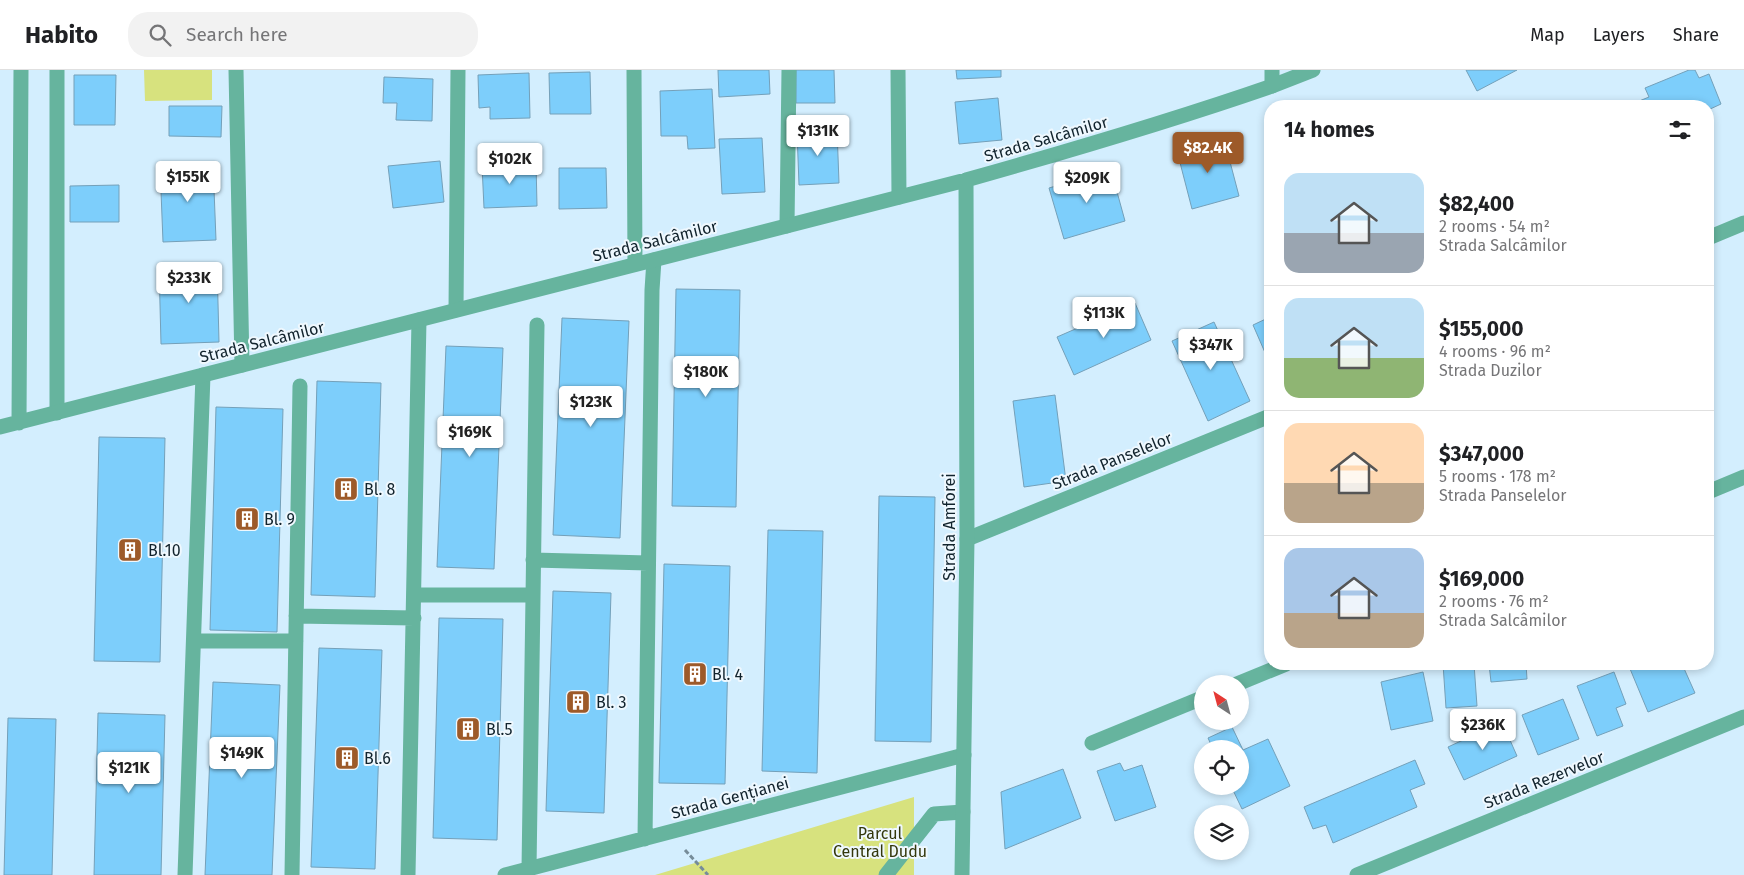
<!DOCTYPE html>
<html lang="en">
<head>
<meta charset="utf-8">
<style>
  body { margin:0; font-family:"Fira Sans",sans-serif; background:#f2f2f2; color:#202124; height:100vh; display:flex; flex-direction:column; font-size:19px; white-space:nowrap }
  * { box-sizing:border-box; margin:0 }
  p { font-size:16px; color:#757577 }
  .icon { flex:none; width:28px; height:28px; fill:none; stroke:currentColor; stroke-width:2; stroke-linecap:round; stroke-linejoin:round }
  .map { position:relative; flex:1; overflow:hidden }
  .side { position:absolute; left:1264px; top:30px; width:450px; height:570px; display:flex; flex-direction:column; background:#fff; border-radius:20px; box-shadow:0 2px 8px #0003 }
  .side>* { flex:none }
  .needle { width:32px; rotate:324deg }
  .controls { position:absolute; left:1194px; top:605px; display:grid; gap:10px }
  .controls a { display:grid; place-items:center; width:55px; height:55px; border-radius:50%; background:#fff; box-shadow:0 2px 8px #0003; font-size:25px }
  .price { position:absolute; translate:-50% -42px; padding:0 11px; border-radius:5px; background:#fff; color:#222; font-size:16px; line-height:32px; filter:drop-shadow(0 1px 2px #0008) }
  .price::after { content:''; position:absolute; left:50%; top:30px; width:15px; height:11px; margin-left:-8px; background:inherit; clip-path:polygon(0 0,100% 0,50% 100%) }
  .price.on { background:#9d5a29; color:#fff }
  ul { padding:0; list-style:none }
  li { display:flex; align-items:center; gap:15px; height:125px; padding:0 20px }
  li+li { border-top:1px solid #e0e0e0 }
  li span { display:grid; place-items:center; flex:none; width:140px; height:100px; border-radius:15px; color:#555 }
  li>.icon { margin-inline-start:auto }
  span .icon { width:60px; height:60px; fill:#fffc; stroke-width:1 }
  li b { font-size:21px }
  h2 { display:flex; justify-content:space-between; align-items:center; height:60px; padding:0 20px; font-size:21px }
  header { display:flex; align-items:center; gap:30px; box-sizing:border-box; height:70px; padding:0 25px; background:#fff; border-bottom:1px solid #e0e0e0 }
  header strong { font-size:24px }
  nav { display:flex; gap:28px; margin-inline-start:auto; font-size:18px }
  .search { width:350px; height:45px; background:#f2f2f2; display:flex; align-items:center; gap:12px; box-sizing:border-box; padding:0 18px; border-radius:20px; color:#757577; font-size:19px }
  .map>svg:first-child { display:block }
</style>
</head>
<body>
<header>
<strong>Habito</strong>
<div class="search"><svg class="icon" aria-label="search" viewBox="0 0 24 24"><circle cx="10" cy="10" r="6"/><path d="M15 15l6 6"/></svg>Search here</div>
<nav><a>Map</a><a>Layers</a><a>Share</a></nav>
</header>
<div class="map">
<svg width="1744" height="805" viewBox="0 0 1744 805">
  <rect width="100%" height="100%" fill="#d3eefe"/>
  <path fill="#d7e27e" d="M 144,0 L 212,0 L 212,30 L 145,31 Z
    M 914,727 L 914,805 L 655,805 Z"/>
  <path fill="#7dcefb" stroke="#74a0b9" d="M 718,0 L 769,0 L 770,24 L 719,27 Z
    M 796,0 L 834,0 L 835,33 L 796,33 Z
    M 956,0 L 1001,0 L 1001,7 L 957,9 Z
    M 1466,0 L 1517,0 L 1477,21 Z
    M 1689,0 L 1695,0 L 1699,8 L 1709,4 L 1721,34 L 1708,40 L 1708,36 L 1627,36 L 1649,27 L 1645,18 Z
    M 590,2 L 591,44 L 550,44 L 549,3 Z
    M 529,3 L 530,48 L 490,49 L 490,37 L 479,38 L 478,5 Z
    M 74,5 L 116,5 L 115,55 L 74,55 Z
    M 384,7 L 433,9 L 432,51 L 396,50 L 397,33 L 383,33 Z
    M 712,19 L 715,78 L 688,79 L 687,66 L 661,66 L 660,21 Z
    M 998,28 L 1002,70 L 959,74 L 955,32 Z
    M 169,36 L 222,36 L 221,67 L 169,66 Z
    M 837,59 L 839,113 L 799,115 L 797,61 Z
    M 762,68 L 765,122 L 722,124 L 719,69 Z
    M 1224,69 L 1239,126 L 1192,139 L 1177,81 Z
    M 440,91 L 444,132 L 393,138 L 388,96 Z
    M 536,92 L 537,136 L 484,138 L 482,95 Z
    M 213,94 L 216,170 L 163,172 L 160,96 Z
    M 559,98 L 606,98 L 607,138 L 559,139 Z
    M 1111,100 L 1125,151 L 1064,169 L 1049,118 Z
    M 119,115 L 119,152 L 70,152 L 70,116 Z
    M 217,194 L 219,272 L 161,274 L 159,196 Z
    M 676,219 L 740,220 L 736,437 L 672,436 Z
    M 1135,233 L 1151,270 L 1074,305 L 1057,267 Z
    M 1270,247 L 1270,294 L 1253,255 Z
    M 562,248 L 629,251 L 620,468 L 553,465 Z
    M 1214,252 L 1250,331 L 1208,351 L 1172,271 Z
    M 446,276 L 503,278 L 494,499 L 437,497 Z
    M 317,311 L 381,313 L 375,527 L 311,525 Z
    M 1055,325 L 1066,411 L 1024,417 L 1013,331 Z
    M 216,337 L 283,339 L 277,562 L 210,560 Z
    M 99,367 L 165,368 L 160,592 L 94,591 Z
    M 879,426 L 935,427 L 931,672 L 875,671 Z
    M 768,460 L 823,461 L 817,703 L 762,701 Z
    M 664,494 L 730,496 L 725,714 L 659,713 Z
    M 553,521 L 611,523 L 604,743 L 546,741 Z
    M 439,548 L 503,549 L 497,770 L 433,768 Z
    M 319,578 L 382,580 L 375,799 L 311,797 Z
    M 1443,594 L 1474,594 L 1477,636 L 1446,638 Z
    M 1489,594 L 1526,594 L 1527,609 L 1491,612 Z
    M 1628,594 L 1682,594 L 1695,623 L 1648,642 Z
    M 1423,602 L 1433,651 L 1391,660 L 1381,612 Z
    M 1614,602 L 1626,634 L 1616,638 L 1623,656 L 1597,666 L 1577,616 Z
    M 213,612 L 280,615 L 272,805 L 205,805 Z
    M 1563,629 L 1579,669 L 1538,685 L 1522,645 Z
    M 98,643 L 165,645 L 161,805 L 94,805 Z
    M 8,648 L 56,649 L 52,805 L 4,805 Z
    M 1502,652 L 1517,686 L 1464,710 L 1448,677 Z
    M 1232,657 L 1243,680 L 1268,669 L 1290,716 L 1242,739 L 1231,716 L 1240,716 L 1240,679 L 1213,679 L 1208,668 Z
    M 1415,690 L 1425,714 L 1410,720 L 1417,737 L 1333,773 L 1326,755 L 1313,759 L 1304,737 Z
    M 1120,693 L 1124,701 L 1142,695 L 1156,737 L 1115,751 L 1097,701 Z
    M 1063,699 L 1081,748 L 1005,779 L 1001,722 Z"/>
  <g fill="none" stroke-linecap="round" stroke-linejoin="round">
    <path stroke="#768c99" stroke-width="3" stroke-dasharray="5 2.5" stroke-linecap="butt" d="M 685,780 L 708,805"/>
    <path stroke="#66b49e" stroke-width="15" d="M 886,805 L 934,744 L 963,742"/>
    <path stroke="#66b49e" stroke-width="15" d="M 236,0 L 242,295
      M 634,0 L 635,194
      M 898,0 L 899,127
      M 1272,16 L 1313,0
      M 787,156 L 789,0
      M 1708,168 L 1744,153
      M 456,240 L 458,0
      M 57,343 L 57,0
      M 1708,422 L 1744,407
      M 967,469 L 1270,346
      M 533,490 L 648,493
      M 414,525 L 532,525
      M 296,546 L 414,548
      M 194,571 L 296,571
      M 1237,614 L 1286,594
      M 1092,673 L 1202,628
      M 645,769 L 652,220 L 654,190
      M 529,799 L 537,255
      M 185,805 L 203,305
      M 292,805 L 300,316
      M 408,805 L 419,250
      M 505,805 L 964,685
      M 1357,805 L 1744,647"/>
    <path stroke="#66b49e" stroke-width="15" d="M 19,353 L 21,0
      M 0,357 L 966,110 C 1069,81 1171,51 1272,16 L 1272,0
      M 962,805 L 967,469 L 966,110"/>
  </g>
  <defs>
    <symbol id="building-square" viewBox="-11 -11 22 22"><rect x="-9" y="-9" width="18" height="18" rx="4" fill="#9d5a29" stroke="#eff8fe"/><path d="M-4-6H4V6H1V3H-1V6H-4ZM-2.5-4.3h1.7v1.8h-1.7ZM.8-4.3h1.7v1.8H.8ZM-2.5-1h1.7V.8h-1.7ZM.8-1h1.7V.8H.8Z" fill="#fff"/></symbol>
  </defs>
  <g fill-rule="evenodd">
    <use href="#building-square" x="332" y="405" width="28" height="28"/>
    <use href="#building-square" x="233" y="435" width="28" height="28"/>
    <use href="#building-square" x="116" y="466" width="28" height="28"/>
    <use href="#building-square" x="681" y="590" width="28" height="28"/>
    <use href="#building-square" x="564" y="618" width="28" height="28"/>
    <use href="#building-square" x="454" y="645" width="28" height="28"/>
    <use href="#building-square" x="333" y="674" width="28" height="28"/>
  </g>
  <g text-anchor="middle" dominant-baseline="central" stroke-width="4" stroke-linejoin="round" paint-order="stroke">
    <g font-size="16" fill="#11232d" stroke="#eff8fe">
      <text transform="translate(1046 69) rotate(-16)">Strada Salcâmilor</text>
      <text transform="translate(655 171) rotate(-14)">Strada Salcâmilor</text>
      <text transform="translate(262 272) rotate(-14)">Strada Salcâmilor</text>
      <text transform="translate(1112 391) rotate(-22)">Strada Panselelor</text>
      <text transform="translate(949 457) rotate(-90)">Strada Amforei</text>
      <text transform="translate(1544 710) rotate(-22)">Strada Rezervelor</text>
      <text transform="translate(730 728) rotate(-15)">Strada Gențianei</text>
    </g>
    <g font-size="16" fill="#11232d" stroke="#eff8fe" text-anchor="start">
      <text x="364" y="419">Bl. 8</text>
      <text x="264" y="449">Bl. 9</text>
      <text x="148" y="480">Bl.10</text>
      <text x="712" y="604">Bl. 4</text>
      <text x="596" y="632">Bl. 3</text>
      <text x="486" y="659">Bl.5</text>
      <text x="364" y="688">Bl.6</text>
    </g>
    <g font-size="16" fill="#33370b" stroke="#eff8fe">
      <text x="880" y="763">Parcul<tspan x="880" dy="18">Central Dudu</tspan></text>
    </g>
  </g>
</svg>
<div class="controls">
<a><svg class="needle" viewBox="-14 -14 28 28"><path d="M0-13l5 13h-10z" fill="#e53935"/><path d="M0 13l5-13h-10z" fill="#757577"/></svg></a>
<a><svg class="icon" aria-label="locate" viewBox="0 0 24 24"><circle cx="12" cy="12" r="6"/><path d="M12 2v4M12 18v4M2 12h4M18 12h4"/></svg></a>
<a><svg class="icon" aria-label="layers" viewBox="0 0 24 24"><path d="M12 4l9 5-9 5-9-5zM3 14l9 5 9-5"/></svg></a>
</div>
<b class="price" style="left:818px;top:87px">$131K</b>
<b class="price on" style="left:1208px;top:104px">$82.4K</b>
<b class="price" style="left:510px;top:115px">$102K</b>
<b class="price" style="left:188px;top:133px">$155K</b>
<b class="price" style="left:1087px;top:134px">$209K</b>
<b class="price" style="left:189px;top:234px">$233K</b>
<b class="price" style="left:1104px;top:269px">$113K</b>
<b class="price" style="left:1211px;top:301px">$347K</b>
<b class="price" style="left:706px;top:328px">$180K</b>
<b class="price" style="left:591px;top:358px">$123K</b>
<b class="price" style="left:470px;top:388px">$169K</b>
<b class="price" style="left:1483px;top:681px">$236K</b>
<b class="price" style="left:242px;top:709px">$149K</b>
<b class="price" style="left:129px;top:724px">$121K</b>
<section class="side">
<h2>14 homes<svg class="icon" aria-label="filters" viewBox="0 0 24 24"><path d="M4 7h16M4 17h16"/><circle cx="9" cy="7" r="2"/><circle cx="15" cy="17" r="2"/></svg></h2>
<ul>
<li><span style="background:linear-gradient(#bfe0f5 60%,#9aa5b1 0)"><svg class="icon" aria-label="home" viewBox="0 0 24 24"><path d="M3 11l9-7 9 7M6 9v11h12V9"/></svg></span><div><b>$82,400</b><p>2 rooms · 54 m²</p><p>Strada Salcâmilor</p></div></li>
<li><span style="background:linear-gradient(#bfe0f5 60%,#8fb573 0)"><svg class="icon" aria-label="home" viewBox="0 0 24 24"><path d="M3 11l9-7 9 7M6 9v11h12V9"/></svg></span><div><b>$155,000</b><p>4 rooms · 96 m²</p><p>Strada Duzilor</p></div></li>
<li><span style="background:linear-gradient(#ffd9b3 60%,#b9a48a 0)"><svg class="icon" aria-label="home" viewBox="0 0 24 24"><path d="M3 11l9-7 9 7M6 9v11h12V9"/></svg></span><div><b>$347,000</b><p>5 rooms · 178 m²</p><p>Strada Panselelor</p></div></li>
<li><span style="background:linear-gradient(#a9c7e8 65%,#b9a48a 0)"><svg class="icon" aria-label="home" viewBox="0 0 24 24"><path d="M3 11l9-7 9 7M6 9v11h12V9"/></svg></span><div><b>$169,000</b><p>2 rooms · 76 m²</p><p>Strada Salcâmilor</p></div></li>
</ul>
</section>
</div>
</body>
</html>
